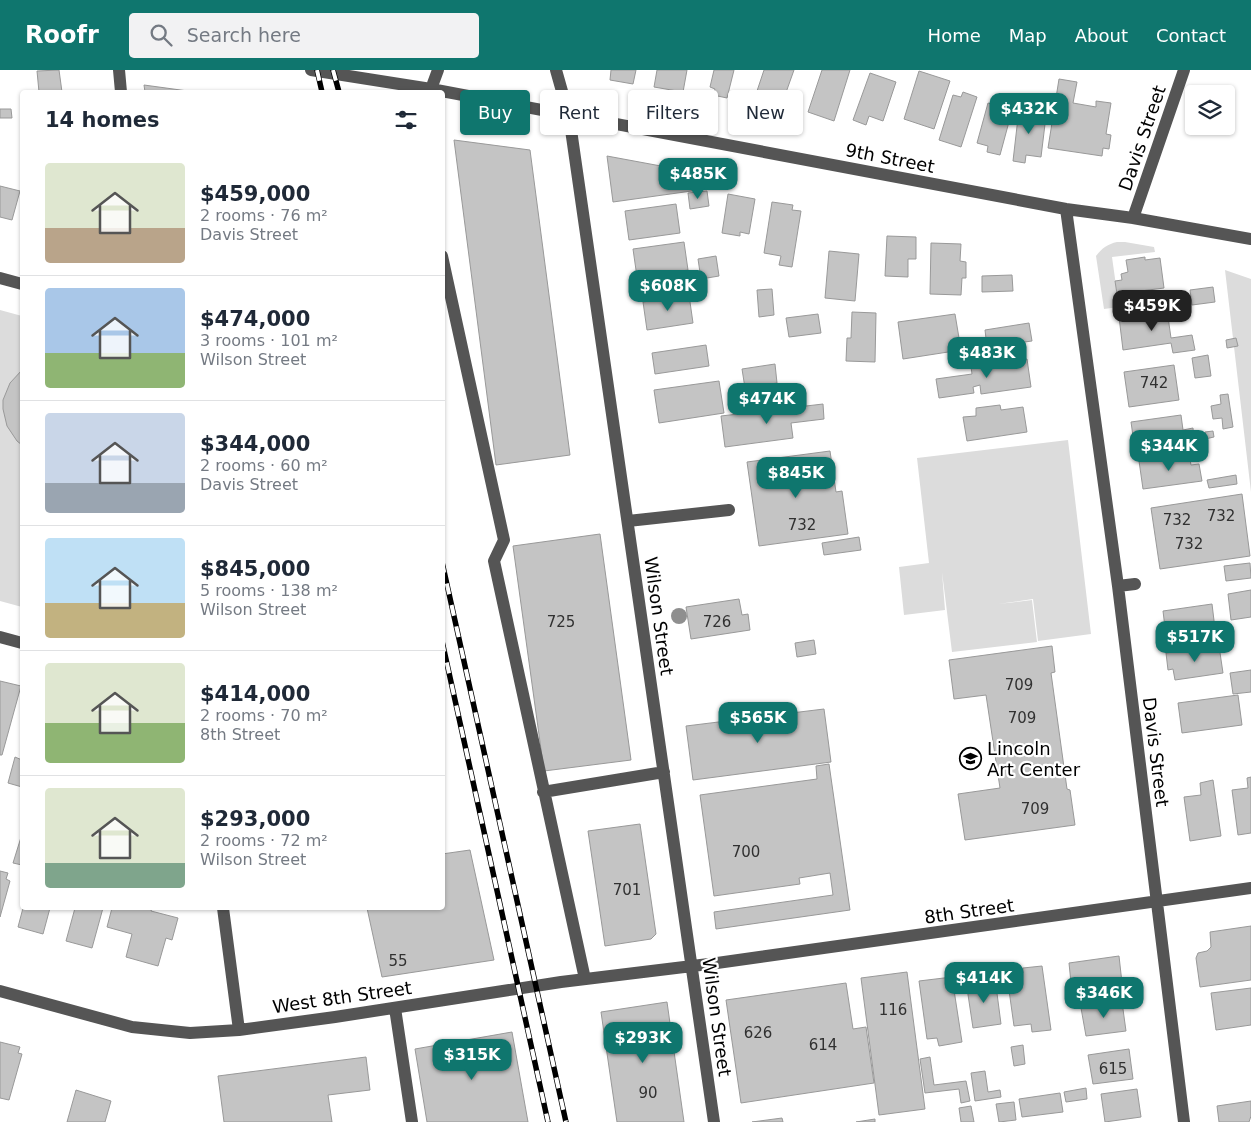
<!DOCTYPE html>
<html lang="en">
<head>
<meta charset="utf-8">
<style>
  body { margin:0; font-family:"DejaVu Sans",sans-serif; background:#f2f2f3; color:#1f2937; height:100vh; display:flex; flex-direction:column; font-size:19px; white-space:nowrap }
  * { box-sizing:border-box; margin:0 }
  p { font-size:16px; color:#747a83 }
  .icon { flex:none; width:28px; height:28px; fill:none; stroke:currentColor; stroke-width:2; stroke-linecap:round; stroke-linejoin:round }
  .map { position:relative; flex:1; overflow:hidden }
  .details { position:absolute; left:20px; top:20px; width:425px; height:820px; display:flex; flex-direction:column; background:#fff; border-radius:5px; box-shadow:0 1px 4px #0004 }
  .details>* { flex:none }
  .hud { position:absolute; left:460px; top:20px; width:475px; height:45px; display:flex; gap:10px }
  .controls { position:absolute; left:1185px; top:15px; display:grid; gap:10px }
  .controls a { display:grid; place-items:center; width:50px; height:50px; border-radius:5px; background:#fff; box-shadow:0 1px 4px #0004; font-size:25px }
  .price { position:absolute; translate:-50% -42px; padding:0 11px; border-radius:10px; background:#0f766e; color:#fff; font-size:16px; line-height:32px; filter:drop-shadow(0 1px 2px #0008) }
  .price::after { content:''; position:absolute; left:50%; top:30px; width:15px; height:11px; margin-left:-8px; background:inherit; clip-path:polygon(0 0,100% 0,50% 100%) }
  .price.current { background:#222; color:#fff }
  ul { padding:0; list-style:none }
  li { display:flex; align-items:center; gap:15px; height:125px; padding:0 25px }
  li+li { border-top:1px solid #e0e1e3 }
  li span { display:grid; place-items:center; flex:none; width:140px; height:100px; border-radius:5px; color:#555 }
  li>.icon { margin-inline-start:auto }
  span .icon { width:60px; height:60px; fill:#fffc; stroke-width:1 }
  li b { font-size:21px }
  h2 { display:flex; justify-content:space-between; align-items:center; height:60px; padding:0 25px; font-size:21px }
  .chip { padding:0 18px; border-radius:5px; background:#fff; box-shadow:0 1px 4px #0004; font-size:18px; line-height:45px }
  .chip.current { background:#0f766e; color:#fff }
  header { display:flex; align-items:center; gap:30px; box-sizing:border-box; height:70px; padding:0 25px; background:#0f766e; color:#fff }
  header strong { font-size:24px }
  nav { display:flex; gap:28px; margin-inline-start:auto; font-size:18px }
  .search { width:350px; height:45px; background:#f2f2f3; display:flex; align-items:center; gap:12px; box-sizing:border-box; padding:0 18px; border-radius:5px; color:#747a83; font-size:19px }
  .map>svg:first-child { display:block }
</style>
</head>
<body>
<header>
<strong>Roofr</strong>
<div class="search"><svg class="icon" aria-label="search" viewBox="0 0 24 24"><circle cx="10" cy="10" r="6"/><path d="M15 15l6 6"/></svg>Search here</div>
<nav><a>Home</a><a>Map</a><a>About</a><a>Contact</a></nav>
</header>
<div class="map">
<svg width="1251" height="1052" viewBox="0 0 1251 1052">
  <rect width="100%" height="100%" fill="#fff"/>
  <path fill="#dcdcdc" d="M 1117,172 L 1125,172 L 1154,177 L 1155,182 L 1112,187 L 1119,237 L 1104,239 L 1096,186 C 1102,178 1108,174 1117,172 Z
    M 1225,200 L 1251,209 L 1251,422 Z
    M 0,240 L 22,246 L 22,537 L 0,531 Z
    M 1068,370 L 1091,564 L 1038,571 L 1033,529 L 998,534 L 1032,530 L 1037,572 L 952,582 L 942,502 L 945,540 L 904,545 L 899,497 L 929,493 L 917,388 Z"/>
  <path fill="#c4c4c4" stroke="#999" d="M 59,0 L 62,22 L 39,22 L 37,1 Z
    M 611,0 L 636,0 L 633,14 L 610,10 Z
    M 657,0 L 687,0 L 683,22 L 654,17 Z
    M 714,0 L 734,0 L 727,28 L 713,25 L 715,19 L 710,17 Z
    M 764,0 L 794,0 L 779,42 L 753,33 Z
    M 822,0 L 850,0 L 834,51 L 808,42 Z
    M 919,1 L 950,11 L 934,59 L 904,49 Z
    M 870,3 L 896,12 L 883,51 L 869,46 L 866,55 L 853,50 Z
    M 1059,9 L 1077,12 L 1073,33 L 1096,37 L 1096,31 L 1111,33 L 1106,64 L 1111,65 L 1109,79 L 1103,78 L 1102,86 L 1048,78 Z
    M 144,15 L 195,22 L 145,22 Z
    M 963,22 L 977,27 L 961,77 L 939,70 L 953,25 L 961,27 Z
    M 988,33 L 1001,37 L 1001,33 L 1013,37 L 1000,85 L 987,82 L 988,76 L 977,73 Z
    M 0,39 L 11,39 L 12,48 L 0,48 Z
    M 1019,39 L 1033,40 L 1033,45 L 1046,46 L 1041,87 L 1026,85 L 1025,93 L 1013,91 Z
    M 454,70 L 530,80 L 570,385 L 496,395 Z
    M 607,86 L 704,104 L 706,119 L 613,132 Z
    M 0,116 L 20,121 L 12,150 L 0,147 Z
    M 707,121 L 709,136 L 690,139 L 688,123 Z
    M 728,124 L 755,129 L 749,164 L 740,162 L 740,166 L 722,163 Z
    M 772,132 L 793,135 L 792,140 L 801,141 L 792,197 L 779,195 L 781,186 L 764,183 Z
    M 676,134 L 680,163 L 629,170 L 625,141 Z
    M 887,166 L 916,167 L 916,189 L 908,189 L 908,207 L 885,206 Z
    M 684,172 L 688,200 L 637,207 L 633,179 Z
    M 931,173 L 961,174 L 960,191 L 966,192 L 966,208 L 962,208 L 961,225 L 930,224 Z
    M 829,181 L 859,184 L 855,231 L 825,228 Z
    M 716,186 L 719,206 L 701,209 L 698,189 Z
    M 1145,187 L 1145,190 L 1160,188 L 1164,218 L 1117,224 L 1115,211 L 1122,210 L 1121,204 L 1128,202 L 1126,190 Z
    M 1012,205 L 1013,221 L 982,222 L 982,206 Z
    M 1213,217 L 1215,232 L 1192,235 L 1190,220 Z
    M 772,219 L 774,245 L 759,247 L 757,220 Z
    M 689,225 L 693,253 L 647,260 L 643,232 Z
    M 1167,240 L 1171,268 L 1192,265 L 1195,280 L 1173,283 L 1171,273 L 1123,280 L 1119,247 Z
    M 852,242 L 876,243 L 875,292 L 846,291 L 847,268 L 851,268 Z
    M 818,244 L 821,263 L 789,267 L 786,248 Z
    M 955,244 L 961,280 L 903,289 L 898,252 Z
    M 1029,253 L 1032,271 L 987,277 L 985,260 Z
    M 1236,268 L 1238,276 L 1227,278 L 1226,270 Z
    M 706,275 L 709,296 L 655,304 L 652,283 Z
    M 1208,285 L 1211,306 L 1195,308 L 1192,288 Z
    M 1027,289 L 1031,317 L 981,324 L 980,315 L 973,317 L 974,323 L 939,328 L 936,309 L 972,304 L 971,297 Z
    M 775,294 L 777,313 L 745,318 L 742,299 Z
    M 1174,295 L 1179,330 L 1129,337 L 1124,302 Z
    M 22,300 L 22,375 L 17,371 L 7,356 L 3,339 L 3,330 L 10,313 Z
    M 719,311 L 724,343 L 659,353 L 654,320 Z
    M 1228,324 L 1233,357 L 1223,359 L 1222,348 L 1213,349 L 1211,336 L 1221,334 L 1220,325 Z
    M 823,334 L 824,349 L 791,353 L 793,368 L 725,377 L 721,346 Z
    M 1000,335 L 1001,340 L 1023,337 L 1027,362 L 967,371 L 963,347 L 976,346 L 976,338 Z
    M 1181,345 L 1183,360 L 1193,358 L 1194,372 L 1135,380 L 1131,352 Z
    M 1213,361 L 1214,367 L 1205,369 L 1205,362 Z
    M 830,381 L 836,422 L 842,421 L 848,464 L 759,476 L 747,392 Z
    M 1189,384 L 1191,395 L 1199,394 L 1202,411 L 1143,419 L 1139,391 Z
    M 1236,405 L 1237,414 L 1209,418 L 1207,410 Z
    M 1242,424 L 1250,486 L 1160,499 L 1151,438 Z
    M 600,464 L 631,690 L 544,701 L 513,476 Z
    M 859,467 L 861,480 L 824,485 L 822,473 Z
    M 1250,493 L 1251,508 L 1226,511 L 1224,496 Z
    M 1251,520 L 1251,547 L 1231,550 L 1228,524 Z
    M 739,529 L 742,545 L 748,544 L 750,560 L 691,569 L 686,537 Z
    M 1212,534 L 1216,567 L 1167,574 L 1163,541 Z
    M 814,570 L 816,584 L 797,587 L 795,573 Z
    M 1052,576 L 1055,602 L 1051,603 L 1067,719 L 1070,720 L 1075,755 L 965,770 L 958,724 L 1000,718 L 986,625 L 954,629 L 949,590 Z
    M 1219,576 L 1223,603 L 1175,610 L 1173,599 L 1168,600 L 1166,583 Z
    M 1251,600 L 1251,622 L 1233,624 L 1230,603 Z
    M 0,611 L 21,616 L 2,685 L 0,685 Z
    M 1238,625 L 1242,655 L 1182,663 L 1178,633 Z
    M 824,639 L 831,692 L 693,710 L 686,656 Z
    M 15,687 L 22,690 L 22,717 L 8,713 Z
    M 829,694 L 850,840 L 716,859 L 714,842 L 833,825 L 830,803 L 799,808 L 800,814 L 714,826 L 700,725 L 817,709 L 816,696 Z
    M 1251,707 L 1251,763 L 1238,765 L 1232,720 L 1248,718 L 1247,708 Z
    M 1213,710 L 1221,766 L 1190,771 L 1184,727 L 1201,725 L 1200,713 Z
    M 640,754 L 656,864 L 651,869 L 605,876 L 588,761 Z
    M 22,764 L 22,795 L 13,793 Z
    M 470,780 L 494,890 L 382,907 L 367,838 L 442,838 L 442,784 Z
    M 0,801 L 8,803 L 6,809 L 10,811 L 0,847 Z
    M 23,838 L 50,838 L 43,864 L 18,857 Z
    M 75,838 L 103,838 L 92,878 L 66,871 Z
    M 112,838 L 152,838 L 151,841 L 178,848 L 172,870 L 166,868 L 158,896 L 126,887 L 132,864 L 107,857 Z
    M 1251,856 L 1251,910 L 1200,917 L 1196,888 L 1198,883 L 1207,881 L 1211,877 L 1210,862 Z
    M 1119,886 L 1122,913 L 1079,919 L 1078,912 L 1071,913 L 1069,893 Z
    M 1042,896 L 1051,960 L 1032,962 L 1031,954 L 1014,956 L 1007,906 L 1023,903 L 1023,898 Z
    M 907,902 L 925,1039 L 879,1045 L 861,908 Z
    M 952,907 L 962,972 L 939,976 L 937,968 L 927,969 L 919,911 Z
    M 995,908 L 1001,954 L 973,958 L 967,918 L 976,916 L 976,911 Z
    M 846,913 L 853,959 L 866,957 L 874,1013 L 741,1033 L 726,930 Z
    M 1251,918 L 1251,955 L 1216,960 L 1211,923 Z
    M 667,932 L 684,1052 L 617,1052 L 601,942 Z
    M 1122,932 L 1126,961 L 1086,966 L 1081,938 Z
    M 512,962 L 528,1052 L 427,1052 L 415,979 Z
    M 0,972 L 20,977 L 18,983 L 22,984 L 9,1030 L 0,1028 Z
    M 1023,975 L 1025,994 L 1014,996 L 1011,977 Z
    M 1129,979 L 1133,1009 L 1093,1014 L 1088,985 Z
    M 366,987 L 370,1020 L 328,1025 L 332,1052 L 224,1052 L 218,1006 Z
    M 930,987 L 934,1015 L 966,1011 L 970,1031 L 961,1033 L 959,1019 L 925,1023 L 920,989 Z
    M 985,1001 L 988,1022 L 1000,1020 L 1001,1027 L 975,1031 L 971,1003 Z
    M 1086,1018 L 1087,1029 L 1066,1032 L 1064,1022 Z
    M 1137,1019 L 1141,1047 L 1105,1052 L 1101,1024 Z
    M 76,1020 L 111,1031 L 105,1052 L 67,1052 Z
    M 1060,1023 L 1063,1042 L 1022,1047 L 1019,1029 Z
    M 1251,1031 L 1251,1046 L 1249,1052 L 1219,1052 L 1217,1036 Z
    M 1014,1032 L 1016,1050 L 999,1052 L 996,1034 Z
    M 971,1036 L 974,1052 L 961,1052 L 959,1038 Z
    M 782,1048 L 783,1052 L 752,1052 Z
    M 875,1049 L 875,1052 L 856,1052 Z"/>
  <g fill="none" stroke-linecap="round" stroke-linejoin="round">
    <path stroke="#555" stroke-width="12" d="M 119,0 L 121,22
      M 311,0 L 431,19 L 1066,139 L 1133,148 L 1251,169
      M 556,0 L 569,46 L 714,1052
      M 431,19 L 438,0
      M 1066,139 L 1118,516 L 1184,1052
      M 1133,148 L 1184,0
      M 442,186 L 504,470 L 494,491 L 585,909
      M 0,208 L 22,214
      M 628,451 L 729,440
      M 1118,516 L 1135,514
      M 0,567 L 22,573
      M 543,722 L 664,702
      M 223,838 L 239,960
      M 0,921 L 132,957 L 190,963 L 239,960 L 335,947 L 561,912 L 717,893 L 1251,818
      M 395,938 L 412,1052"/>
    <defs>
      <path id="rail" d="M 317,0 L 322,22
        M 333,0 L 339,22
        M 442,492 L 566,1052
        M 442,571 L 548,1052"/>
    </defs>
    <use href="#rail" stroke="#000" stroke-width="5.5"/>
    <use href="#rail" stroke="#fff" stroke-width="4" stroke-dasharray="11" stroke-linecap="butt"/>
  </g>
  <circle fill="#8f8f8f" cx="679" cy="546" r="8"/>
  <defs>
    <symbol id="school-ring" viewBox="-11 -11 22 22"><circle r="9.5" fill="#fff" stroke="#000" stroke-width="1.5"/><path d="M0-5L7-2L0 1L-7-2ZM-4 1L0 2.5L4 1V4Q0 6-4 4Z" fill="#000"/></symbol>
  </defs>
  <g fill-rule="evenodd">
    <use href="#school-ring" x="958" y="676" width="25" height="25"/>
  </g>
  <g text-anchor="middle" dominant-baseline="central" stroke-width="4.5" stroke-linejoin="round" paint-order="stroke">
    <g font-size="15" fill="#313131">
      <text x="1154" y="313">742</text>
      <text x="1221" y="446">732</text>
      <text x="1177" y="450">732</text>
      <text x="802" y="455">732</text>
      <text x="1189" y="474">732</text>
      <text x="561" y="552">725</text>
      <text x="717" y="552">726</text>
      <text x="1019" y="615">709</text>
      <text x="1022" y="648">709</text>
      <text x="1035" y="739">709</text>
      <text x="746" y="782">700</text>
      <text x="627" y="820">701</text>
      <text x="398" y="891">55</text>
      <text x="893" y="940">116</text>
      <text x="758" y="963">626</text>
      <text x="823" y="975">614</text>
      <text x="1113" y="999">615</text>
      <text x="648" y="1023">90</text>
    </g>
    <g font-size="18" fill="#000" stroke="#fff">
      <text transform="translate(1142 68) rotate(-71)">Davis Street</text>
      <text transform="translate(890 88) rotate(11)">9th Street</text>
      <text transform="translate(659 546) rotate(82)">Wilson Street</text>
      <text transform="translate(1156 682) rotate(83)">Davis Street</text>
      <text transform="translate(969 841) rotate(-8)">8th Street</text>
      <text transform="translate(342 927) rotate(-8)">West 8th Street</text>
      <text transform="translate(717 947) rotate(82)">Wilson Street</text>
    </g>
    <g font-size="18" fill="#000" stroke="#fff" text-anchor="start">
      <text x="987" y="678">Lincoln<tspan x="987" dy="21">Art Center</tspan></text>
    </g>
  </g>
</svg>
<div class="controls">
<a><svg class="icon" aria-label="layers" viewBox="0 0 24 24"><path d="M12 4l9 5-9 5-9-5zM3 14l9 5 9-5"/></svg></a>
</div>
<b class="price" style="left:1029px;top:65px">$432K</b>
<b class="price" style="left:698px;top:130px">$485K</b>
<b class="price" style="left:668px;top:242px">$608K</b>
<b class="price current" style="left:1152px;top:262px">$459K</b>
<b class="price" style="left:987px;top:309px">$483K</b>
<b class="price" style="left:767px;top:355px">$474K</b>
<b class="price" style="left:1169px;top:402px">$344K</b>
<b class="price" style="left:796px;top:429px">$845K</b>
<b class="price" style="left:1195px;top:593px">$517K</b>
<b class="price" style="left:758px;top:674px">$565K</b>
<b class="price" style="left:984px;top:934px">$414K</b>
<b class="price" style="left:1104px;top:949px">$346K</b>
<b class="price" style="left:643px;top:994px">$293K</b>
<b class="price" style="left:472px;top:1011px">$315K</b>
<div class="hud">
<a class="chip current">Buy</a>
<a class="chip">Rent</a>
<a class="chip">Filters</a>
<a class="chip">New</a>
</div>
<section class="details">
<h2>14 homes<svg class="icon" aria-label="filters" viewBox="0 0 24 24"><path d="M4 7h16M4 17h16"/><circle cx="9" cy="7" r="2"/><circle cx="15" cy="17" r="2"/></svg></h2>
<ul>
<li><span style="background:linear-gradient(#dfe7d0 65%,#b9a48a 0)"><svg class="icon" aria-label="home" viewBox="0 0 24 24"><path d="M3 11l9-7 9 7M6 9v11h12V9"/></svg></span><div><b>$459,000</b><p>2 rooms · 76 m²</p><p>Davis Street</p></div></li>
<li><span style="background:linear-gradient(#a9c7e8 65%,#8fb573 0)"><svg class="icon" aria-label="home" viewBox="0 0 24 24"><path d="M3 11l9-7 9 7M6 9v11h12V9"/></svg></span><div><b>$474,000</b><p>3 rooms · 101 m²</p><p>Wilson Street</p></div></li>
<li><span style="background:linear-gradient(#c9d6e8 70%,#9aa5b1 0)"><svg class="icon" aria-label="home" viewBox="0 0 24 24"><path d="M3 11l9-7 9 7M6 9v11h12V9"/></svg></span><div><b>$344,000</b><p>2 rooms · 60 m²</p><p>Davis Street</p></div></li>
<li><span style="background:linear-gradient(#bfe0f5 65%,#c2b280 0)"><svg class="icon" aria-label="home" viewBox="0 0 24 24"><path d="M3 11l9-7 9 7M6 9v11h12V9"/></svg></span><div><b>$845,000</b><p>5 rooms · 138 m²</p><p>Wilson Street</p></div></li>
<li><span style="background:linear-gradient(#dfe7d0 60%,#8fb573 0)"><svg class="icon" aria-label="home" viewBox="0 0 24 24"><path d="M3 11l9-7 9 7M6 9v11h12V9"/></svg></span><div><b>$414,000</b><p>2 rooms · 70 m²</p><p>8th Street</p></div></li>
<li><span style="background:linear-gradient(#dfe7d0 75%,#7fa58c 0)"><svg class="icon" aria-label="home" viewBox="0 0 24 24"><path d="M3 11l9-7 9 7M6 9v11h12V9"/></svg></span><div><b>$293,000</b><p>2 rooms · 72 m²</p><p>Wilson Street</p></div></li>
</ul>
</section>
</div>
</body>
</html>
